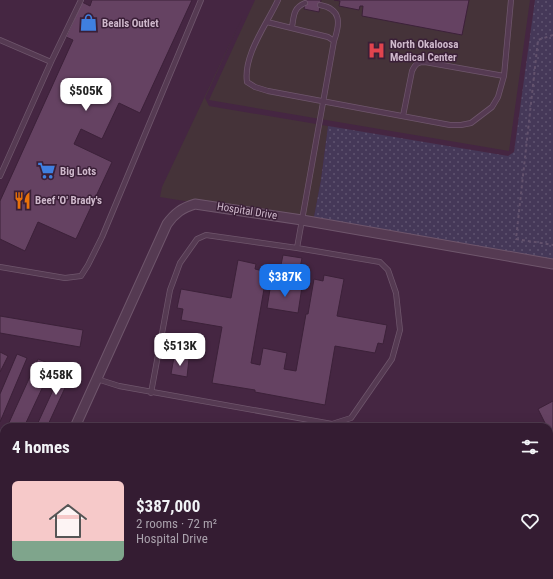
<!DOCTYPE html>
<html lang="en">
<head>
<meta charset="utf-8">
<style>
  body { margin:0; font-family:"Roboto Condensed",sans-serif; background:#3c253a; color:#f1f3f6; height:100vh; display:flex; flex-direction:column; font-size:15px; white-space:nowrap }
  * { box-sizing:border-box; margin:0 }
  p { font-size:13px; color:#a9a1ac }
  .icon { flex:none; width:22px; height:22px; fill:none; stroke:currentColor; stroke-width:2; stroke-linecap:round; stroke-linejoin:round }
  .map { position:relative; flex:1; overflow:hidden }
  .side { position:absolute; left:0px; top:423px; width:553px; height:156px; display:flex; flex-direction:column; background:#341c32; border-radius:12px 12px 0 0; box-shadow:0 4px 16px #0002,0 0 0 1px #4e3a4d }
  .side>* { flex:none }
  .price { position:absolute; translate:-50% -34px; padding:0 9px; border-radius:8px; background:#fff; color:#222; font-size:13px; line-height:26px; filter:drop-shadow(0 1px 2px #0008) }
  .price::after { content:''; position:absolute; left:50%; top:24px; width:12px; height:9px; margin-left:-6px; background:inherit; clip-path:polygon(0 0,100% 0,50% 100%) }
  .price.active { background:#1a73e8; color:#fff }
  ul { padding:0; list-style:none }
  li { display:flex; align-items:center; gap:12px; height:100px; padding:0 12px }
  li+li { border-top:1px solid #4e3a4d }
  li span { display:grid; place-items:center; flex:none; width:112px; height:80px; border-radius:6px; color:#555 }
  li>.icon { margin-inline-start:auto }
  span .icon { width:48px; height:48px; fill:#fffc; stroke-width:1 }
  li b { font-size:17px }
  h2 { display:flex; justify-content:space-between; align-items:center; height:48px; padding:0 12px; font-size:17px }
  .map>svg:first-child { display:block }
</style>
</head>
<body>
<div class="map">
<svg width="553" height="579" viewBox="0 0 553 579">
  <defs>
    <pattern id="park-dots" width="8" height="8" patternUnits="userSpaceOnUse"><rect width="8" height="8" fill="#453858"/><path d="M2 2h.1M6 6h.1" fill="none" stroke="#5f536f" stroke-width="1.8" stroke-linecap="round"/></pattern>
  </defs>
  <rect width="100%" height="100%" fill="#452642"/>
  <path fill="#453339" d="M 255,0 L 530,0 L 509,151 L 209,100 Z
    M 242,18 L 205,98 L 209,106 L 328,126 L 321,180 L 313,222 L 160,197 L 162,187 Z"/>
  <path fill="url(#park-dots)" d="M 535,0 L 553,0 L 553,261 L 313,222 L 321,180 L 328,126 L 508,156 L 514,152 Z"/>
  <path fill="#654262" stroke="#3c2139" d="M 92,0 L 192,0 L 140,113 L 119,103 L 102,139 L 81,129 L 74,144 L 112,162 L 76,239 L 38,222 L 25,251 L 0,239 L 0,201 L 73,40 L 66,37 L 82,2 L 90,6 Z
    M 306,0 L 321,0 L 319,12 L 304,9 Z
    M 334,0 L 469,0 L 462,35 L 362,16 L 363,6 L 360,6 L 359,10 L 339,6 L 340,1 Z
    M 283,255 L 302,258 L 298,278 L 279,275 Z
    M 238,260 L 256,264 L 255,269 L 267,272 L 251,363 L 260,365 L 263,348 L 287,353 L 284,369 L 296,371 L 306,314 L 308,314 L 314,279 L 323,281 L 324,275 L 344,279 L 337,316 L 387,325 L 383,344 L 378,343 L 375,353 L 335,346 L 325,405 L 255,392 L 255,390 L 212,383 L 222,327 L 181,320 L 183,309 L 177,308 L 181,289 L 231,298 Z
    M 271,283 L 302,287 L 298,313 L 267,308 Z
    M 0,316 L 83,330 L 80,347 L 0,333 Z
    M 0,352 L 8,356 L 0,372 Z
    M 17,354 L 27,358 L 0,422 L 0,394 Z
    M 174,357 L 189,359 L 187,377 L 171,374 Z
    M 38,359 L 53,365 L 24,427 L 7,427 Z
    M 66,362 L 75,366 L 47,427 L 36,427 Z
    M 553,401 L 553,439 L 549,431 L 549,427 L 547,427 L 538,409 Z
    M 4,434 L 4,458 L 0,456 L 0,443 Z
    M 0,470 L 4,472 L 4,484 L 0,482 Z
    M 4,562 L 4,573 L 0,570 Z
    M 7,575 L 30,575 L 27,579 L 13,579 Z
    M 99,575 L 122,575 L 121,579 Z
    M 128,575 L 140,575 L 140,579 L 128,579 Z
    M 158,575 L 184,575 L 184,579 L 158,579 Z
    M 303,575 L 327,575 L 330,579 L 306,579 Z
    M 337,575 L 351,575 L 346,579 L 340,579 Z"/>
  <g fill="none" stroke-linecap="round" stroke-linejoin="round">
    <defs>
      <path id="lane" d="M 278,0 C 267,24 243,55 247,82 L 255,87 L 268,91 L 450,125 L 461,125 L 471,123 L 492,107 L 498,97 L 504,76 L 511,0
        M 320,5 C 342,9 340,24 334,41
        M 267,22 L 328,37 L 334,41 L 297,248
        M 292,27 C 294,16 293,8 305,3
        M 0,40 L 51,62
        M 403,116 L 412,71 C 415,64 418,62 425,62 L 504,76
        M 0,176 L 51,62 L 81,0
        M 0,267 L 65,278 L 81,276 L 88,265 L 102,237 L 201,0
        M 97,379 L 119,386 L 332,424 L 351,418 L 392,359 L 400,330 L 396,293 L 388,270 L 380,262 L 297,248 L 206,235 L 197,239 L 180,263 L 170,290 L 151,393"/>
      <path id="street" d="M 75,427 L 167,224 C 175,213 182,208 195,204 L 302,220 L 553,264
        M 0,515 L 4,517
        M 257,579 L 262,575"/>
    </defs>
    <use href="#lane" stroke="#6f566c" stroke-width="6"/>
    <use href="#street" stroke="#6f566c" stroke-width="11"/>
    <path stroke="#63526d" stroke-width="2" stroke-dasharray="3 3" stroke-linecap="butt" d="M 553,35 L 538,40 L 516,239 L 553,245"/>
    <use href="#lane" stroke="#553a52" stroke-width="4.5"/>
    <use href="#street" stroke="#553a52" stroke-width="9"/>
  </g>
  <defs>
    <symbol id="shop-bare" viewBox="-9 -9 18 18"><path d="M-5-2.5h2.3a2.7 3.5 0 0 1 5.4 0H5L5.5 6h-11ZM-1.5-2.5h3a1.5 2.3 0 0 0-3 0Z" fill="#3f7fe0" stroke="#3a1f37" stroke-width="2.5" paint-order="stroke"/></symbol>
    <symbol id="hospital-bare" viewBox="-9 -9 18 18"><path d="M-5-5h3v3.5h4V-5h3V5h-3V1.5h-4V5h-3Z" fill="#e0444e" stroke="#3a1f37" stroke-width="2.5" paint-order="stroke"/></symbol>
    <symbol id="supermarket-bare" viewBox="-9 -9 18 18"><path d="M-6-5.5h2.5l.6 2H6L4.5 2H-2.5L-4.4-4H-6ZM-1.5 3.2a1.3 1.3 0 1 0 .1 0ZM3 3.2a1.3 1.3 0 1 0 .1 0Z" fill="#3f7fe0" stroke="#3a1f37" stroke-width="2.5" paint-order="stroke"/></symbol>
    <symbol id="restaurant-bare" viewBox="-9 -9 18 18"><path d="M-5-6h1v4h1v-4h1v4h1v-4h1v5L-1.5 .5V6h-2V.5L-5-1ZM5-6V6H3V1.5H1.5Q1.5-4 5-6Z" fill="#e8710a" stroke="#3a1f37" stroke-width="2.5" paint-order="stroke"/></symbol>
  </defs>
  <g fill-rule="evenodd">
    <use href="#shop-bare" x="76" y="10" width="25" height="25"/>
    <use href="#hospital-bare" x="364" y="38" width="25" height="25"/>
    <use href="#supermarket-bare" x="34" y="158" width="25" height="25"/>
    <use href="#restaurant-bare" x="10" y="188" width="25" height="25"/>
  </g>
  <g text-anchor="middle" dominant-baseline="central" stroke-width="3" stroke-linejoin="round" paint-order="stroke">
    <g font-size="11" font-weight="bold" fill="#ceb8cb" stroke="#3a1f37" text-anchor="start">
      <text x="102" y="23">Bealls Outlet</text>
      <text x="390" y="44">North Okaloosa<tspan x="390" dy="13">Medical Center</tspan></text>
      <text x="60" y="171">Big Lots</text>
      <text x="35" y="200">Beef 'O' Brady's</text>
    </g>
    <g font-size="11" fill="#ceb8cb" stroke="#3a1f37">
      <text transform="translate(247 211) rotate(9)">Hospital Drive</text>
    </g>
  </g>
</svg>
<b class="price" style="left:86px;top:112px">$505K</b>
<b class="price active" style="left:285px;top:298px">$387K</b>
<b class="price" style="left:180px;top:367px">$513K</b>
<b class="price" style="left:56px;top:396px">$458K</b>
<section class="side">
<h2>4 homes<svg class="icon" aria-label="filters" viewBox="0 0 24 24"><path d="M4 7h16M4 17h16"/><circle cx="9" cy="7" r="2"/><circle cx="15" cy="17" r="2"/></svg></h2>
<ul>
<li><span style="background:linear-gradient(#f6c9c9 75%,#7fa58c 0)"><svg class="icon" aria-label="home" viewBox="0 0 24 24"><path d="M3 11l9-7 9 7M6 9v11h12V9"/></svg></span><div><b>$387,000</b><p>2 rooms · 72 m²</p><p>Hospital Drive</p></div><svg class="icon" aria-label="heart" viewBox="0 0 24 24"><path d="M12 20l-8-8c-3-5 5-10 8-4 3-6 11-1 8 4z"/></svg></li>
</ul>
</section>
</div>
</body>
</html>
